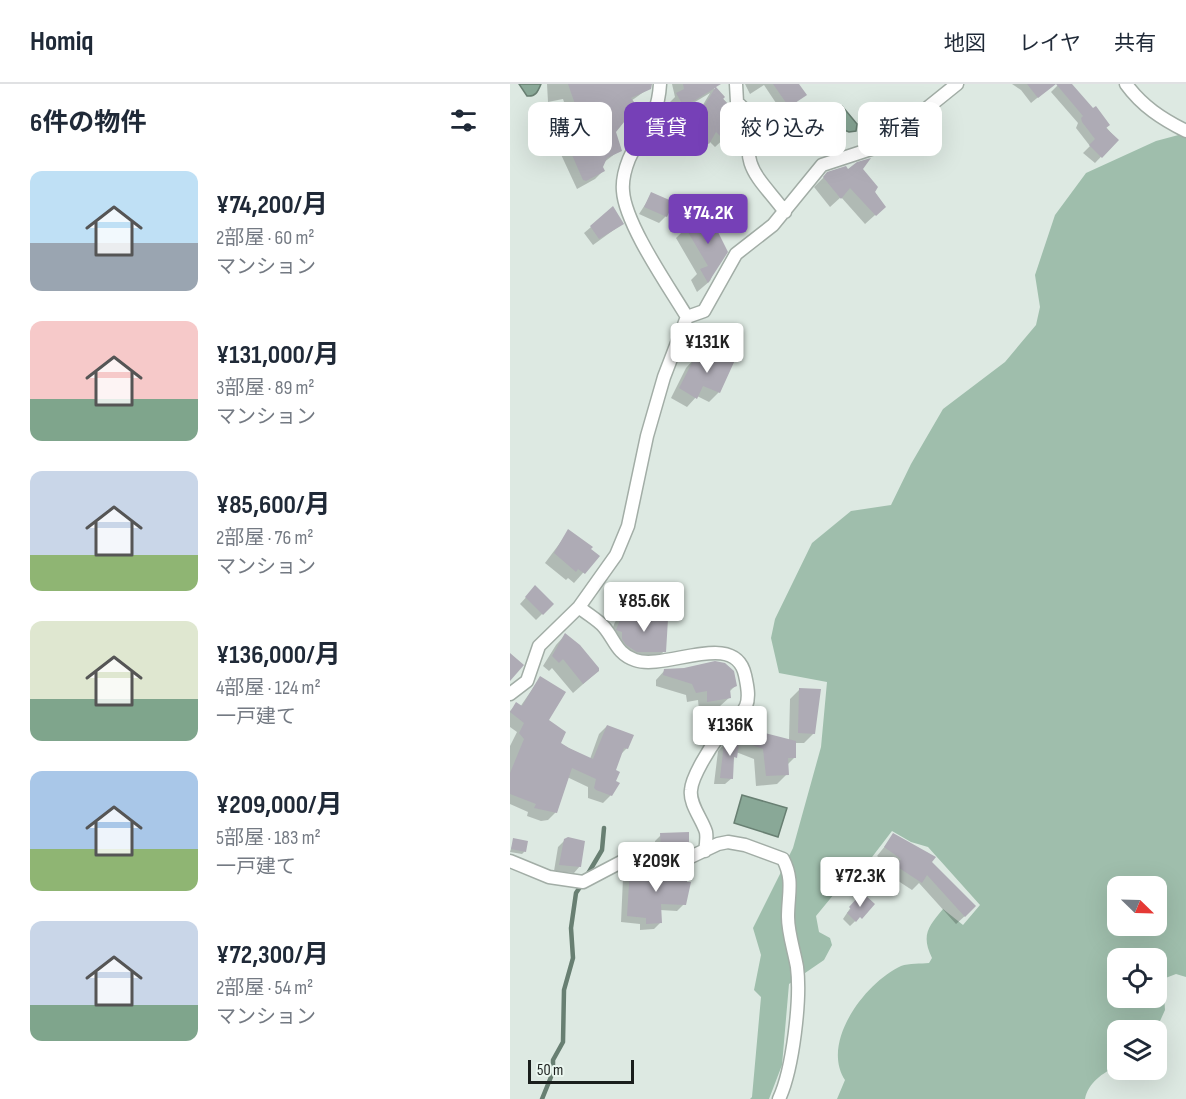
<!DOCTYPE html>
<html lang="ja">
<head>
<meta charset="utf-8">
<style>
  body { margin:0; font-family:"Sofia Sans Condensed","Noto Sans JP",sans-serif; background:#f2f2f3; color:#1f2937; height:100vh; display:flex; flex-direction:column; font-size:22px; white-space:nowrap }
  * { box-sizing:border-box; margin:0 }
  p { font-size:20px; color:#747a83 }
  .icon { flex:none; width:33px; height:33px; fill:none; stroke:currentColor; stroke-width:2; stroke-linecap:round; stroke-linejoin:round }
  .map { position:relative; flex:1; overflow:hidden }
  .drawer { display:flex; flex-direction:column; background:#fff; width:510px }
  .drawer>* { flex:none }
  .banner { position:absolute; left:18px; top:18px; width:567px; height:54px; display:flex; gap:12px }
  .needle { width:39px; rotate:113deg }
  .fabs { position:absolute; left:597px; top:792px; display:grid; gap:12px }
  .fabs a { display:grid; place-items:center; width:60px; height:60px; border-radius:12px; background:#fff; box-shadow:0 6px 24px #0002; font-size:30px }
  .scale { position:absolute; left:18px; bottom:15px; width:106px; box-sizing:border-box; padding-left:6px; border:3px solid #1a1e1c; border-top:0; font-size:16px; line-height:21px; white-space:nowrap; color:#1a1e1c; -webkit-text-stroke:4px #eaf6ef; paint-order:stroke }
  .price { position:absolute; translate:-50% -51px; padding:0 14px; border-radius:6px; background:#fff; color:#222; font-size:20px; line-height:39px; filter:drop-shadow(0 2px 3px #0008) }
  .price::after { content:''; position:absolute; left:50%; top:36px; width:18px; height:14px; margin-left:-9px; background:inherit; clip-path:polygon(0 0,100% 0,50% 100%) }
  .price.active { background:#7640b7; color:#fff }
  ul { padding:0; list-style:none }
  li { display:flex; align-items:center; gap:18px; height:150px; padding:0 30px }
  li span { display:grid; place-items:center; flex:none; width:168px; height:120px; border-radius:12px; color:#555 }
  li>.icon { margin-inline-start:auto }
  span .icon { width:72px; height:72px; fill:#fffc; stroke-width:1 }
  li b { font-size:26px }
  h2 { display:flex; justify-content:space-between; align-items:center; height:72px; padding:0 30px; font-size:26px }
  .chip { padding:0 21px; border-radius:12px; background:#fff; box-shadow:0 6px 24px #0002; font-size:21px; line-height:54px }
  .chip.active { background:#7640b7; color:#fff }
  header { display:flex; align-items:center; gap:36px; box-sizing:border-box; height:84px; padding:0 30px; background:#fff; border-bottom:2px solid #e0e1e3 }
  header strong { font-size:28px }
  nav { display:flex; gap:33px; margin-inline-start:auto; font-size:21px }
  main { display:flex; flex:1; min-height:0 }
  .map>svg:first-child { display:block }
</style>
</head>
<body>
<header>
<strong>Homiq</strong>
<nav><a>地図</a><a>レイヤ</a><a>共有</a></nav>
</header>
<main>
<section class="drawer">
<h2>6件の物件<svg class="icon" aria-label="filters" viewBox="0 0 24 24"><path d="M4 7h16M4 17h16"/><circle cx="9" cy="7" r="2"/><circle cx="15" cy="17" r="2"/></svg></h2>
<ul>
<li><span style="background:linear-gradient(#bfe0f5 60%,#9aa5b1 0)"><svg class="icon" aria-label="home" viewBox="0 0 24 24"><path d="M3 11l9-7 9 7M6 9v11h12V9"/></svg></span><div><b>¥74,200/月</b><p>2部屋 · 60 m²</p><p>マンション</p></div></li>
<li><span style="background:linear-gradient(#f6c9c9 65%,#7fa58c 0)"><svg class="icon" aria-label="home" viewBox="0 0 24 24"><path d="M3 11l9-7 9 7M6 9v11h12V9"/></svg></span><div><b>¥131,000/月</b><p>3部屋 · 89 m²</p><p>マンション</p></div></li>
<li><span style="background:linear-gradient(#c9d6e8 70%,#8fb573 0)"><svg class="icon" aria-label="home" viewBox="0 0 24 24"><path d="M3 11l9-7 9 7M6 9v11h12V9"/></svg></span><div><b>¥85,600/月</b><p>2部屋 · 76 m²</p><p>マンション</p></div></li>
<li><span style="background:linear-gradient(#dfe7d0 65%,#7fa58c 0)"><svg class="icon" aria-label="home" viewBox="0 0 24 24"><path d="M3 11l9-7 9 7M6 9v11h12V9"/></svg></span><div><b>¥136,000/月</b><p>4部屋 · 124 m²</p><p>一戸建て</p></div></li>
<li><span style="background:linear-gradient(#a9c7e8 65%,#8fb573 0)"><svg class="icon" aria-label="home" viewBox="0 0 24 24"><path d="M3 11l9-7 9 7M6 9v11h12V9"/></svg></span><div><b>¥209,000/月</b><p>5部屋 · 183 m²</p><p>一戸建て</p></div></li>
<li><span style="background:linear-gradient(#c9d6e8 70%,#7fa58c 0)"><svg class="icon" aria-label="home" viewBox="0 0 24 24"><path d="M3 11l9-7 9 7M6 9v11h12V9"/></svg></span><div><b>¥72,300/月</b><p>2部屋 · 54 m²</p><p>マンション</p></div></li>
</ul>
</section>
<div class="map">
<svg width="676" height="1015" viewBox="0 0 676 1015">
  <rect width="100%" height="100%" fill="#dde9e2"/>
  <path fill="#9fbeac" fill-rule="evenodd" d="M 676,49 L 676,893 L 666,890 L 653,895 L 655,926 L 646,946 L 608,946 L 607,983 C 593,988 578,999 575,1015 L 327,1015 L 335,996 C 310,958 356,898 391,882 C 399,879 411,880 419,879 L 422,874 C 411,851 418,843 433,825 L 453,841 L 470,821 L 418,763 L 401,758 L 382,747 L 346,794 L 329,804 L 306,832 L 309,848 L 320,854 L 322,861 L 314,876 L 279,900 L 272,981 L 259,1015 L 240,1015 L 242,1013 L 251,913 L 244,906 L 251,871 L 243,844 L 283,764 L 311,663 L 317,598 L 269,589 L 261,554 L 265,535 L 302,459 L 341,427 L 381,421 L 401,380 L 433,325 L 495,278 L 526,241 L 530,223 L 525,191 L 545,131 L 576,89 L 646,57 ZM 608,802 L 646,802 L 646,842 L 608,842 ZM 608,874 L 646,874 L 646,914 L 608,914 Z"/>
  <path fill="#89a897" stroke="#687f72" stroke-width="1.5" d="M 9,0 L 31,0 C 28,7 26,13 17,12 Z
    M 327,21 L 332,22 L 347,40 L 346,47 L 339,48 L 316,39 L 314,34 L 321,23 Z
    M 186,115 L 193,118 L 194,127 L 170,135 L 167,129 L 171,122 Z
    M 232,711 L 277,724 L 268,753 L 224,739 Z"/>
  <path fill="#0003" d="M 37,0 L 131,0 L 135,7 L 121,17 L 104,48 L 110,66 L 93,79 L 93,87 L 85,95 L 67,105 L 48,64 L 65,52 L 53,15 L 38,18 Z
    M 162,0 L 200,0 L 233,37 L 205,63 L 199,57 L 190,68 L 171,58 L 200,9 L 165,30 L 159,19 L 165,13 Z
    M 235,0 L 288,0 L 295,11 L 272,28 L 254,1 L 240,10 Z
    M 502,0 L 535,0 L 538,5 L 521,19 L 511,6 Z
    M 549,0 L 560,0 L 607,56 L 585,79 L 573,69 L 580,62 L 566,44 L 568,39 L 541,8 Z
    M 351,85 L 374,123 L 355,140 L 331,113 L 320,123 L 304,103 L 318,89 Z
    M 142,110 L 156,132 L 149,139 L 129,130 Z
    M 199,134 L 208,178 L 200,197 L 187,208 L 181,196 L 187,190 L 166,154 L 176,144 Z
    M 112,140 L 83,161 L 74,149 L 81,143 Z
    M 201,267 L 209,308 L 199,318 L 187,312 L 177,323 L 161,314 L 176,284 L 185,274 L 192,276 Z
    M 59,447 L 88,472 L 64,499 L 58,494 L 56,496 L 35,479 Z
    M 19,510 L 42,520 L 26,536 L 10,520 Z
    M 114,528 L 154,567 L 145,577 L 123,577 L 98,556 L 105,538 Z
    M 55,551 L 88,587 L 63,609 L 42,584 L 39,587 L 33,582 L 46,561 Z
    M 155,586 L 174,586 L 225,602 L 219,608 L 220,613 L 210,622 L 189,626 L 188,616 L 177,618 L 176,611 L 146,602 L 146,596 Z
    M 30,594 L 37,637 L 49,659 L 80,675 L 89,650 L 97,642 L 117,664 L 110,671 L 104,687 L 101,711 L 93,719 L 78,714 L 78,703 L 57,693 L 46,728 L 38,736 L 31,737 L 17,732 L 18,728 L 0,720 L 0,662 L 7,648 L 0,643 L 0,627 L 7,620 L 10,623 Z
    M 290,605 L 304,649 L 294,659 L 284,659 L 285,673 L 277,681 L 277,690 L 267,700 L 246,702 L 244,675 L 226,668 L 223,676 L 222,694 L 215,700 L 204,700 L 208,667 L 222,652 L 230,653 L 236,648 L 279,656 L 280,615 Z
    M 151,751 L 178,762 L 172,768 L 145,771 L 145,757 Z
    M 384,751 L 420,778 L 456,831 L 446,840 L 409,799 L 402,806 L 379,791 L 384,784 L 367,772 Z
    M 4,756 L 15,767 L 12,770 L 0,768 Z
    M 55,756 L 70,782 L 64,789 L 44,787 L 48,763 Z
    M 120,787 L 174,820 L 167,827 L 150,826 L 151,838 L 144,845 L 130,846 L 130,840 L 111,838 L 113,794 Z
    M 343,820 L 363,820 L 340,842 L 333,835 Z"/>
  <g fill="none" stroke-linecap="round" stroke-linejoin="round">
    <path stroke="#687f72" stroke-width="4.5" d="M 76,793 L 92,766 L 94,744
      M 32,1015 L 43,988 L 43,976 L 53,958 L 54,906 L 63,874 L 61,844 L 66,809 L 72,800"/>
  </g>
  <path fill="#aeabb5" d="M 58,0 L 142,0 L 141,5 L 121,14 L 127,22 L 106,48 L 112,67 L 97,74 L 93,83 L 95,87 L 76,97 L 73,96 L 55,55 L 74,46 Z
    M 173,0 L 211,0 L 206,3 L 215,13 L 213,15 L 235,37 L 214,56 L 206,48 L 199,60 L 178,49 L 205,4 L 174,23 L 166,9 L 174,5 Z
    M 263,0 L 289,0 L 297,11 L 279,23 Z
    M 517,0 L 562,0 L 583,24 L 586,22 L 600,41 L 596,44 L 609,56 L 592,74 L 579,61 L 585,55 L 572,38 L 571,34 L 573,32 L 546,0 L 528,14 Z
    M 361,74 L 353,85 L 368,103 L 365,108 L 376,123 L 366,132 L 340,104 L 331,115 L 313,93 L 317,88 L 336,82 L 338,85 L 347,78 Z
    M 141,108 L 164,118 L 157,133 L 134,123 Z
    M 103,122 L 114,140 L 89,155 L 80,142 Z
    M 200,132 L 218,168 L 198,199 L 190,185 L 198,182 L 175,143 Z
    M 201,265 L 225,276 L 210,309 L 193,302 L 187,315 L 169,304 L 185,273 L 197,276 Z
    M 58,445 L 83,463 L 81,465 L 90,472 L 75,490 L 68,485 L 66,488 L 44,469 Z
    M 25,501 L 44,520 L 33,531 L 15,513 Z
    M 114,526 L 127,531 L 158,535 L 156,568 L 127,568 L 116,561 L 112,555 L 112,548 L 106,546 Z
    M 55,549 L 70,561 L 89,584 L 89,587 L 73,600 L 53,575 L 49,579 L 42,572 Z
    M 0,569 L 14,581 L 0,597 Z
    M 205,577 L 215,579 L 224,587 L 227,602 L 220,605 L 221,614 L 197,618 L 197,607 L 186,609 L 182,600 L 153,591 L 154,585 L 174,584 Z
    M 30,592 L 56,608 L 39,636 L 56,648 L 51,659 L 59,664 L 83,675 L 97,641 L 124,651 L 118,665 L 114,664 L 106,686 L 110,688 L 106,697 L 110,699 L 102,712 L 86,706 L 84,704 L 86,695 L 62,684 L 47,729 L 24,724 L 26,720 L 0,710 L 0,689 L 14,655 L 9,649 L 14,639 L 0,628 L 6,618 L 12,622 Z
    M 289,604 L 311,605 L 305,650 L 288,649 Z
    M 240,645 L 286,657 L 286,674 L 278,674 L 279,691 L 256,692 L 253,665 L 231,657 L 235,646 L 239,648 Z
    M 222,651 L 230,652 L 227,674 L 224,673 L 223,695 L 210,694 L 214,659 Z
    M 179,748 L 179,762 L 151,766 L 150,749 Z
    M 383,749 L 426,773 L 422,778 L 466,822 L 455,833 L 417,791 L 412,799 L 386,782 L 391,775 L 374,763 Z
    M 58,753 L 75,757 L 71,783 L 49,781 L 54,755 Z
    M 3,754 L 18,757 L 16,768 L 1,765 Z
    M 120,785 L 178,787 L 177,798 L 181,798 L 176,821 L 151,820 L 152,839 L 136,840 L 136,834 L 117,832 Z
    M 355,811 L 365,820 L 352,835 L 350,833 L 346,838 L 337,829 L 341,825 L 339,823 L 348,813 L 351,816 Z"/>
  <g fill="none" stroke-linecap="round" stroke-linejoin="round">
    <defs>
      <path id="minor" d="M 150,0 C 148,36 132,46 119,75 C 115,85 112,96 113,107 C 115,140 159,203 177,233
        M 226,0 L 227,18 L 246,37 C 226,81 250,94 275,128
        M 616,0 C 632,22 652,35 676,47
        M 69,523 C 77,530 88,536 94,543 C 105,556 107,570 125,576 C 156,587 225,545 235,591 C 237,600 240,613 236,622 C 230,636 217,642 208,653 C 200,664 182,692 181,706 C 179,720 192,735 196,748 C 197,754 196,761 195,767
        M 0,610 L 17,597 L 29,562 L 69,523 L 106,471 L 118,442 L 137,352 L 154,293 L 177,233 L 194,227 L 226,170 L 263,141 L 312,81 L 370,62 L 447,0
        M 0,777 L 39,793 L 73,798 L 113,777 L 172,777 L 208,760 L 218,758 L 235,761 L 273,775 C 284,796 278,810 278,833 C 278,849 284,866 287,883 C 291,915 283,985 269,1015"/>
    </defs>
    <use href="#minor" stroke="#a2ada6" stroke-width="15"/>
    <use href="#minor" stroke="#fff" stroke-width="12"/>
  </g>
</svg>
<div class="fabs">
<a><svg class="needle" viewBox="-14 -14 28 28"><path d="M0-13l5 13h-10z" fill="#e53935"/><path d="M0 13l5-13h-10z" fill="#747a83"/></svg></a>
<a><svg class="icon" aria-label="locate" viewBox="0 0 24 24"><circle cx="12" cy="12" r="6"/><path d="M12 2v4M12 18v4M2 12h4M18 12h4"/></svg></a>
<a><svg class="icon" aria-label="layers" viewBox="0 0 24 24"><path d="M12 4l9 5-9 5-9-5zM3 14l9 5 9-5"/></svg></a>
</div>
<div class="scale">50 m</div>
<b class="price active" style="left:198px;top:161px">¥74.2K</b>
<b class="price" style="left:197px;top:290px">¥131K</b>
<b class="price" style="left:134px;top:549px">¥85.6K</b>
<b class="price" style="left:220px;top:673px">¥136K</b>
<b class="price" style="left:146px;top:809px">¥209K</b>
<b class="price" style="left:350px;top:824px">¥72.3K</b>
<div class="banner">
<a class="chip">購入</a>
<a class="chip active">賃貸</a>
<a class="chip">絞り込み</a>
<a class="chip">新着</a>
</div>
</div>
</main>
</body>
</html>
